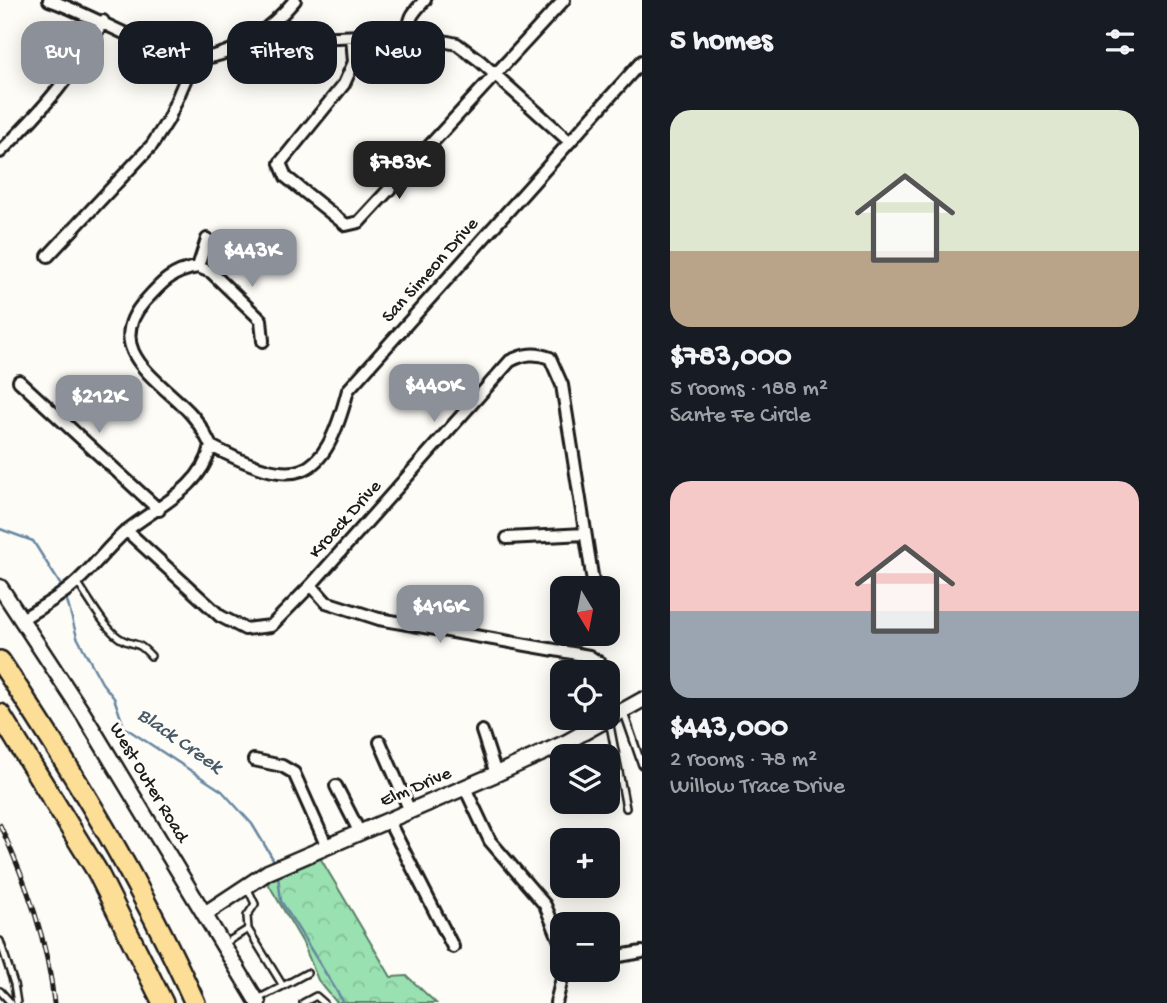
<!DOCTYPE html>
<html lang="en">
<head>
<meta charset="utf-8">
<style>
  body { margin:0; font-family:"Gochi Hand",sans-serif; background:#20242c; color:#f1f3f6; height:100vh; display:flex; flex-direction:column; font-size:26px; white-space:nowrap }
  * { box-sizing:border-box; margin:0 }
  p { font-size:23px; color:#9ea1a6 }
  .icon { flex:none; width:38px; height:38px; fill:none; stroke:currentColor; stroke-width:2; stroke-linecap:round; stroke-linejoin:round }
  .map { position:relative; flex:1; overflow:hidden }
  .side { display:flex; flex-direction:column; background:#171b24; width:525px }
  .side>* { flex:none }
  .hud { position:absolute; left:21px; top:21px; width:514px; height:63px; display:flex; gap:14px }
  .needle { width:46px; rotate:170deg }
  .buttons { position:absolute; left:550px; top:576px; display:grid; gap:14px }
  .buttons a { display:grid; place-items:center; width:70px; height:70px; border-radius:14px; background:#171b24; box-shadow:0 4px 18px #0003; font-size:35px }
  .price { position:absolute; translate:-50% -60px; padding:0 16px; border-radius:14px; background:#8c9099; color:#fff; font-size:23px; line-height:46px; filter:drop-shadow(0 2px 4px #0008) }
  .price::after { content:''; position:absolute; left:50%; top:42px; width:21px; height:16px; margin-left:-10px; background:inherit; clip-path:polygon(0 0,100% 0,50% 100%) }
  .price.selected { background:#222; color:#fff }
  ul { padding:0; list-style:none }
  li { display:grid; align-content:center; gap:14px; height:371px; padding:0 28px }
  li span { display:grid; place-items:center; height:217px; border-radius:21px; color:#555 }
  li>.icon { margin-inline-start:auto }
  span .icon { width:126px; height:126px; fill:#fffc; stroke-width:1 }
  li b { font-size:30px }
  h2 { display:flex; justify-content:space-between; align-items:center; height:84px; padding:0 28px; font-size:30px }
  .tag { padding:0 24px; border-radius:21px; background:#171b24; box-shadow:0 4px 18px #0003; font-size:24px; line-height:63px }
  .tag.selected { background:#8c9099; color:#fff }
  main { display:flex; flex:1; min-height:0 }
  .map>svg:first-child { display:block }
</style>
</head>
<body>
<main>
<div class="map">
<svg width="642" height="1003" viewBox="0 0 642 1003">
  <defs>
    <pattern id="forest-crowns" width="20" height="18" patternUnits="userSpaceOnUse" patternTransform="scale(1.75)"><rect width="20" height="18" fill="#99e1b0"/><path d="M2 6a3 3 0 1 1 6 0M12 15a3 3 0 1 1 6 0" fill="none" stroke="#83c097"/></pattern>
  </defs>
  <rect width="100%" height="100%" fill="#fdfcf7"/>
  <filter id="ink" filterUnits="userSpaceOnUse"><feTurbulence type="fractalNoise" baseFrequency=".0143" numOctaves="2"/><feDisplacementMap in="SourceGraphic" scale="14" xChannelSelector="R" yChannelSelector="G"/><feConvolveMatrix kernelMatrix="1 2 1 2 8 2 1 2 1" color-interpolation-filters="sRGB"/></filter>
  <g filter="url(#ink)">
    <path fill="url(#forest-crowns)" stroke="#5a7e66" stroke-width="2" d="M 319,856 L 391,977 L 407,976 L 436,1003 L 337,1003 L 318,980 L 303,943 L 266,880 Z"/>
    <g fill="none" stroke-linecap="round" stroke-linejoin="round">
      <path stroke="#6787a0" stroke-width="2.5" d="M 0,529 L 33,541 L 62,587
        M 66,597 L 77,637 L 102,683 L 114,698 L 124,727 L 222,791 L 252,824 L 276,864
        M 278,876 L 281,901 L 344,1003"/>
      <defs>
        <path id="lane" d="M 77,582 C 88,597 106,632 123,640 C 138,647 136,640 151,656
          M 624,713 L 642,765
          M 609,720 L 626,808
          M 248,889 L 255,904 L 247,916 L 248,929 L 283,986 L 256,1000
          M 0,941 L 14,984 L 17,1003
          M 224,944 L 248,929
          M 283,986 L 307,973
          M 0,991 L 11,1003
          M 303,1003 L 316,996 L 324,1003"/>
        <path id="street" d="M 49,0 C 87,12 167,60 200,58 C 237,56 273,26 295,0
          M 276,22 L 313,38 L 411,34 L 457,44 L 480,61 L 570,142
          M 411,34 C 406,18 415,11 425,0
          M 352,37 L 354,62 L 344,84 L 280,163 L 286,177 L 346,225 L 359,222 L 564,0
          M 0,152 C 41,112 76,72 103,21
          M 207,239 L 198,267 C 172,271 162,282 145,301 C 101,350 160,380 191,414 C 200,424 205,434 211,446
          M 48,256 L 152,145 L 168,120 L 195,57
          M 198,267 L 211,272 L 261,320 L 263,341
          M 19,381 L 159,510
          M 211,446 C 295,489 323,486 348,390 L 642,61
          M 127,531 L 220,616 L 245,629 L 271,626 L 311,585 L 510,361 C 524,354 535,352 550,358 L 562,385 L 594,588
          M 507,538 L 585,534
          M 311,585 L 326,602 L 379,619 L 589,656 L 601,664 L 602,672
          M 22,619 C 39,608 57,599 72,586 C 91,570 106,549 125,532 C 156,506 201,490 211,446
          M 607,695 L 612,715
          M 482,731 L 496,774
          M 380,742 L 410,811
          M 254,760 L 282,766 L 294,773 L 327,847
          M 336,786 L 360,833
          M 465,788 L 490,841 L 545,905 L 562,946
          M 388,820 L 453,947
          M 607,958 L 642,952
          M 556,1003 L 564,970"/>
        <path id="secondary" d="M 0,587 L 84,715 L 258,1003
          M 206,913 L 268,872 L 496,774 L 565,743 L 642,700"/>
        <path id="highway" d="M 0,661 C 73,771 141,883 195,1003
          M 0,714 L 97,871 L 163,1003"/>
      </defs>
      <use href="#lane" stroke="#1c1c1c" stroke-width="10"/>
      <use href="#street" stroke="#1c1c1c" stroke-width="16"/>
      <use href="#secondary" stroke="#1c1c1c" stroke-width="19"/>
      <use href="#highway" stroke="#1c1c1c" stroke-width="24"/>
      <use href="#lane" stroke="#fdfcf7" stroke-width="5"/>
      <use href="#street" stroke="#fdfcf7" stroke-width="10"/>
      <use href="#secondary" stroke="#fdfcf7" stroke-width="14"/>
      <use href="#highway" stroke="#fdde96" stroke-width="19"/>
      <defs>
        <path id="rail" d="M 0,825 C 26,882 48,941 54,1003"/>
      </defs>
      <use href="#rail" stroke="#1c1c1c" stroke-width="5"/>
      <use href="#rail" stroke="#fdfcf7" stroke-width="2.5" stroke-dasharray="8" stroke-linecap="butt"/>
    </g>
  </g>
  <g text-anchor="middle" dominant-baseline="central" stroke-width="6" stroke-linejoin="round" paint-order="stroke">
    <g font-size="19" fill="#1c1c1c" stroke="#fdfcf7">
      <text transform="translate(431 271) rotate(-48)">San Simeon Drive</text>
      <text transform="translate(346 520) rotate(-48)">Kroeck Drive</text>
      <text transform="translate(148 783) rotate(59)">West Outer Road</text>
      <text transform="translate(416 788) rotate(-23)">Elm Drive</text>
    </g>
    <g font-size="21" font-style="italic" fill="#485b69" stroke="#fdfcf7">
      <text transform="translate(179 742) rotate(35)">Black Creek</text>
    </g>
  </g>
</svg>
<div class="buttons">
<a><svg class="needle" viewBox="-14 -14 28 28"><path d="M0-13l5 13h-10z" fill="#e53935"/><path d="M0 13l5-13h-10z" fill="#9ea1a6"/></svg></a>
<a><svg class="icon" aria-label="locate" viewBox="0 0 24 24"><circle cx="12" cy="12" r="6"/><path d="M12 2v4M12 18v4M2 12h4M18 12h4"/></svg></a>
<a><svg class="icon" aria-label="layers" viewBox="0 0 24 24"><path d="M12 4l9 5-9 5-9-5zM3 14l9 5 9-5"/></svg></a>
<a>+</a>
<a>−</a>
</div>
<b class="price selected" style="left:399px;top:201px">$783K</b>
<b class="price" style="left:252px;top:289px">$443K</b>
<b class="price" style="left:434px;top:424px">$440K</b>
<b class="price" style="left:99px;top:435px">$212K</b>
<b class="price" style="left:440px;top:645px">$416K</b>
<div class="hud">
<a class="tag selected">Buy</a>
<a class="tag">Rent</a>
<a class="tag">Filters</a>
<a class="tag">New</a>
</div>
</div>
<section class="side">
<h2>5 homes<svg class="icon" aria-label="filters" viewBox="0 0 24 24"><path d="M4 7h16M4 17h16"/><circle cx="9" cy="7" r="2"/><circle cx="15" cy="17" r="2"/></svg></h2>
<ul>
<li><span style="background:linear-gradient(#dfe7d0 65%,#b9a48a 0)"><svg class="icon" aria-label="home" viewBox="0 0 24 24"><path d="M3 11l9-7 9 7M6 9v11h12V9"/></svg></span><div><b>$783,000</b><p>5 rooms · 188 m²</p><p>Sante Fe Circle</p></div></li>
<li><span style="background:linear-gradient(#f6c9c9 60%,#9aa5b1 0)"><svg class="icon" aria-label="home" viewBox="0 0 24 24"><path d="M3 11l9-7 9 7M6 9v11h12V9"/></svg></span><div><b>$443,000</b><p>2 rooms · 78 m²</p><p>Willow Trace Drive</p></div></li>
</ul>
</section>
</main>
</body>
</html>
